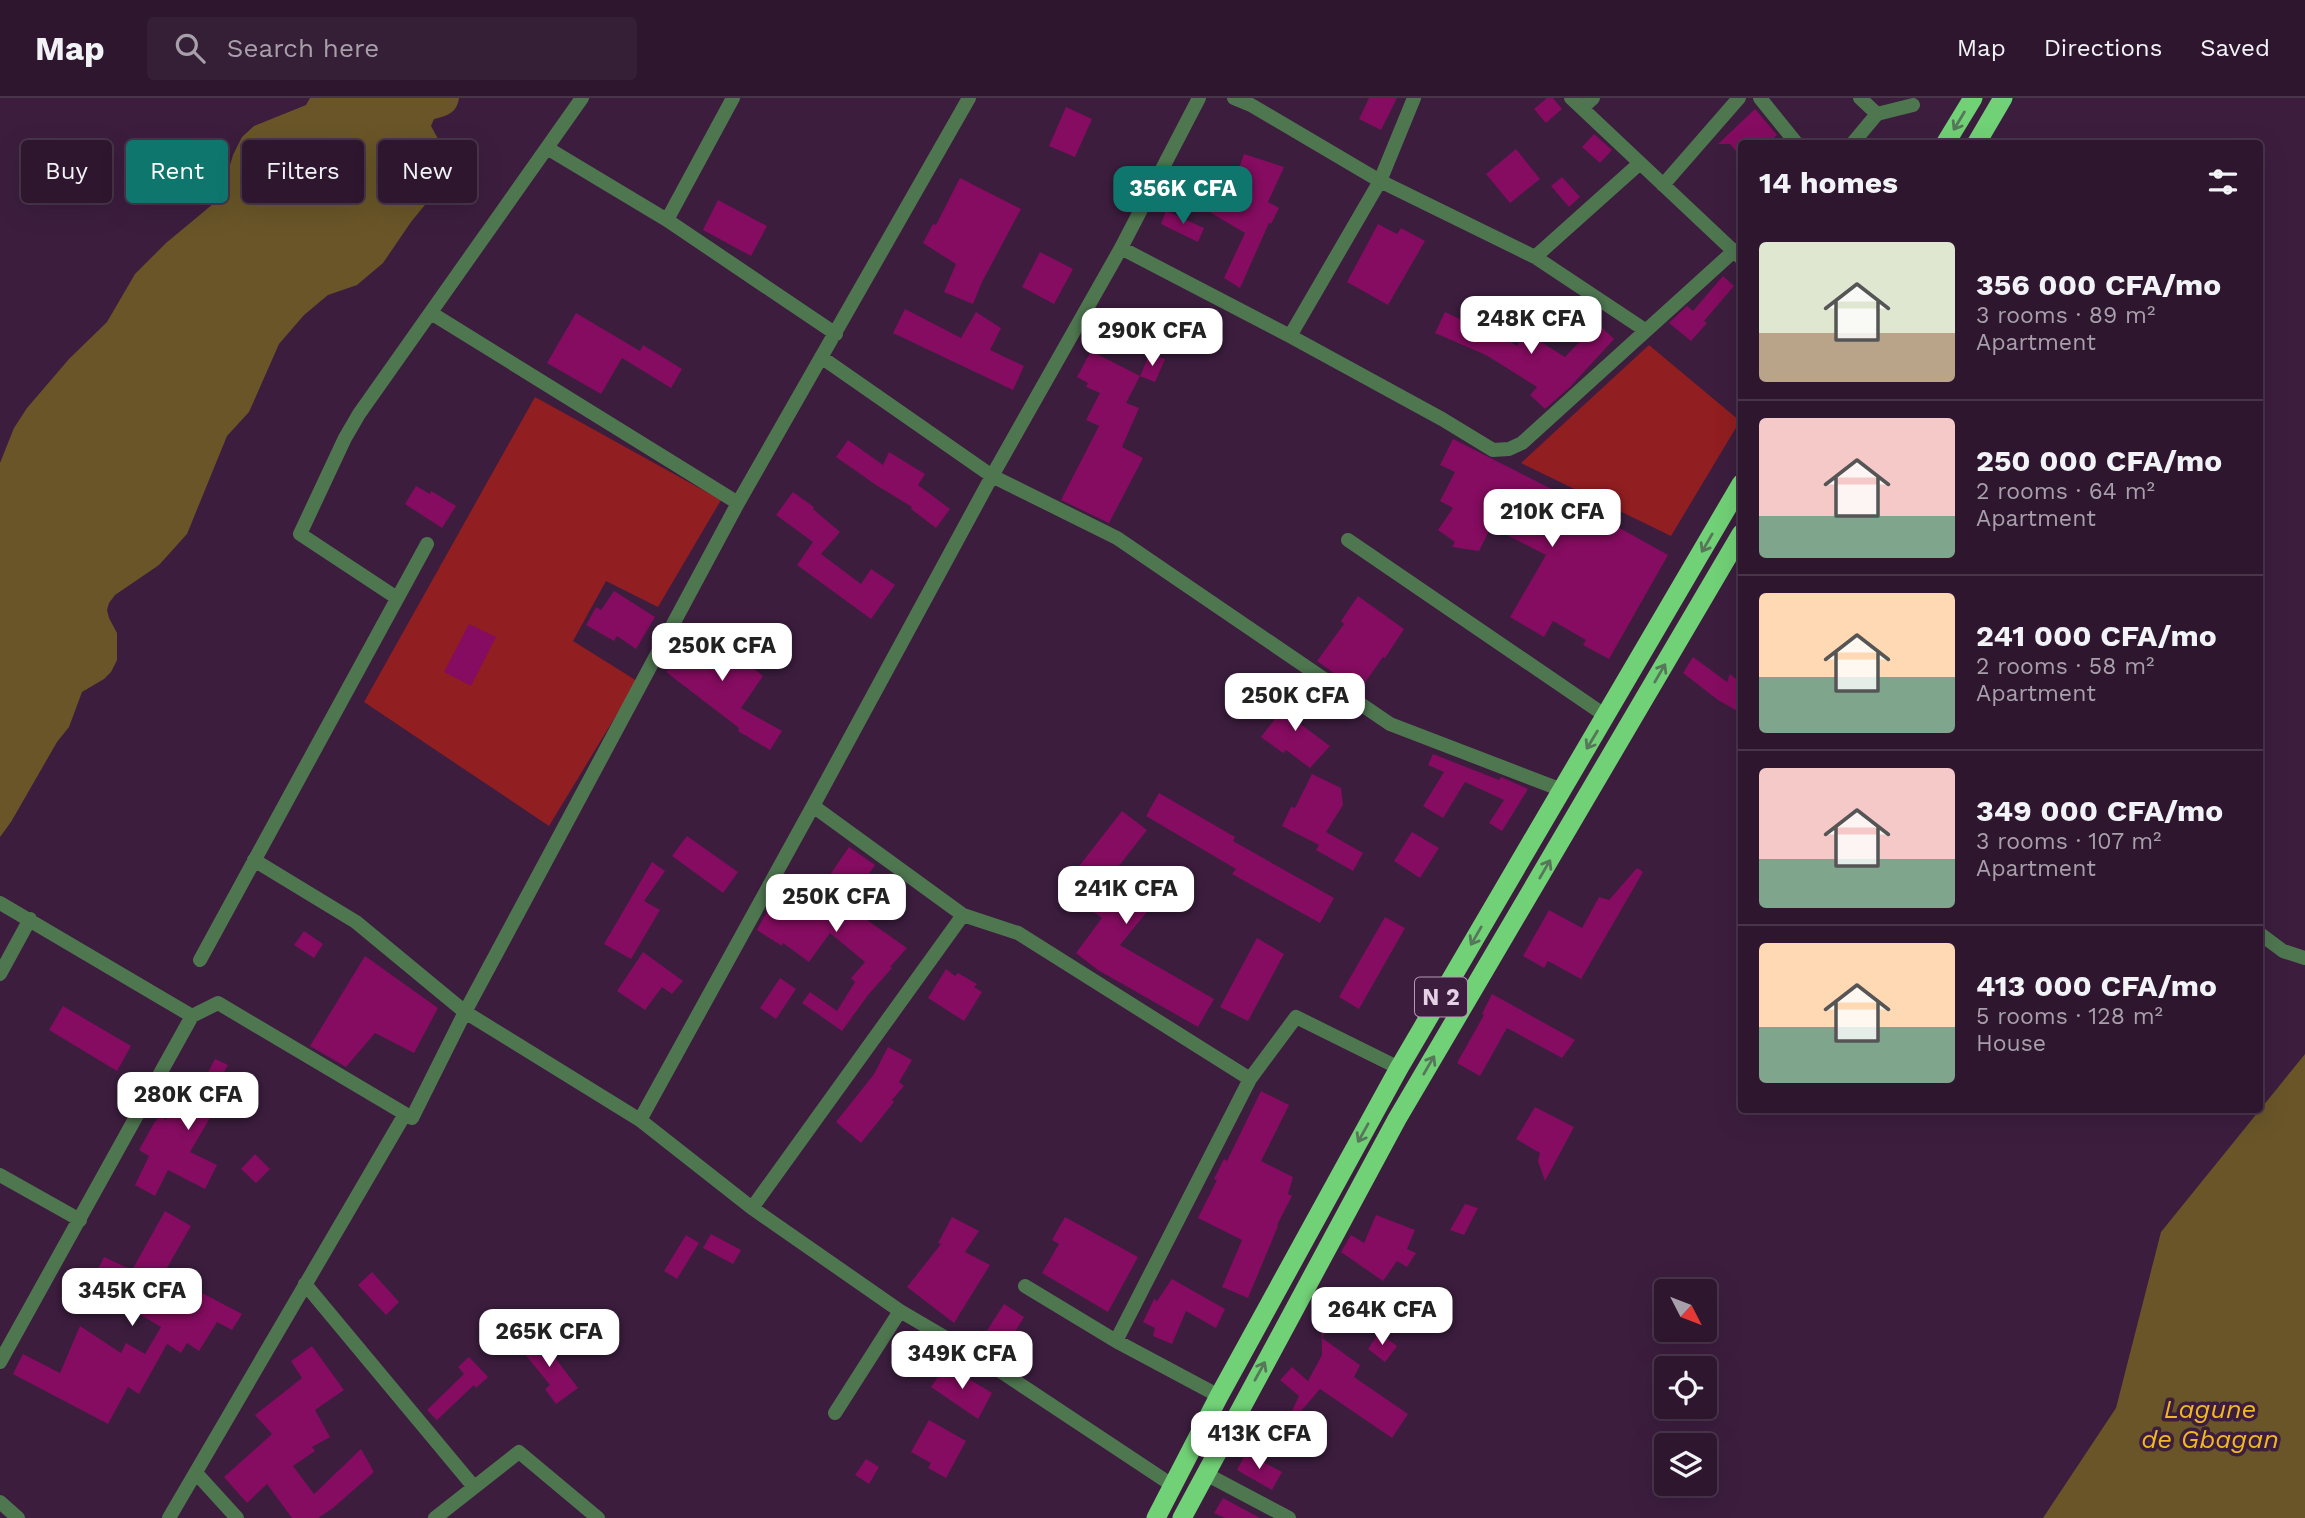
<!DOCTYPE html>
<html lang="en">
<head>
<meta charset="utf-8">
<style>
  body { margin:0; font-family:"Work Sans",sans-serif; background:#351f36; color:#f1f3f6; height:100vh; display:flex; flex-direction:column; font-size:26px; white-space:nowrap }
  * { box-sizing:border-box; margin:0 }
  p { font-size:23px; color:#a79faa }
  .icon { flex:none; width:38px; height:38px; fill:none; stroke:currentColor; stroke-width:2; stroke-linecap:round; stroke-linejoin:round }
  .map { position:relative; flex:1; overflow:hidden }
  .sheet { position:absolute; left:1738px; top:42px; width:525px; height:973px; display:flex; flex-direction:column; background:#2d162e; border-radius:7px; box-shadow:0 7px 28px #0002,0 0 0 2px #48354a }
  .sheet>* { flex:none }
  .guide { position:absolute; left:21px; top:42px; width:665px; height:63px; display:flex; gap:14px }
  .needle { width:46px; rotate:132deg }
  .buttons { position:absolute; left:1654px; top:1181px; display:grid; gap:14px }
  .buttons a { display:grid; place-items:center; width:63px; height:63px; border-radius:7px; background:#2d162e; box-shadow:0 7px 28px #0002,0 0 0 2px #48354a; font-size:35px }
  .price { position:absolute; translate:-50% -60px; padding:0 16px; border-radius:14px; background:#fff; color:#222; font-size:23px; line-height:46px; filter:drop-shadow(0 2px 4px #0008) }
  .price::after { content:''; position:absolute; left:50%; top:42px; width:21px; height:16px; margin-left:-10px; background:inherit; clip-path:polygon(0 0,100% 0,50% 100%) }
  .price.active { background:#0f766e; color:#fff }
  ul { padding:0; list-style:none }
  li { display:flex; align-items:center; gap:21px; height:175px; padding:0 21px }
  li+li { border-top:2px solid #48354a }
  li span { display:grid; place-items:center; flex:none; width:196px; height:140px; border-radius:7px; color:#555 }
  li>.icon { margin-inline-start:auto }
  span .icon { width:84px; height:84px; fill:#fffc; stroke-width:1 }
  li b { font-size:30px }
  h2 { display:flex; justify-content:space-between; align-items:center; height:84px; padding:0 21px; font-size:30px }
  .chip { padding:0 24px; border-radius:7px; background:#2d162e; box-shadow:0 7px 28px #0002,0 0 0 2px #48354a; font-size:24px; line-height:63px }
  .chip.active { background:#0f766e; color:#fff }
  header { display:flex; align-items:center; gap:42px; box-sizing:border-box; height:98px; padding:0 35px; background:#2d162e; border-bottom:2px solid #48354a }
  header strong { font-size:33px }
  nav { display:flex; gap:38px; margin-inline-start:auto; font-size:24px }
  .search { width:490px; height:63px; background:#351f36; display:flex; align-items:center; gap:18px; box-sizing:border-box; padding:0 24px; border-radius:7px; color:#a79faa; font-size:26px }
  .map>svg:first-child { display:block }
</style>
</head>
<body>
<header>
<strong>Map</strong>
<div class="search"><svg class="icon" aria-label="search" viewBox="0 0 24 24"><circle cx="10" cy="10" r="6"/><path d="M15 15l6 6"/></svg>Search here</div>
<nav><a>Map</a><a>Directions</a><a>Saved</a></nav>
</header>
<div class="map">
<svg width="2305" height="1420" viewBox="0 0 2305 1420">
  <rect width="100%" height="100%" fill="#3c1d3e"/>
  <path fill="#911e21" d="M 1649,247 L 1740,323 L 1671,438 L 1521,365 Z
    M 535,299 L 721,402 L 658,509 L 606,483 L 573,543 L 637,583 L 549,728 L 364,604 Z"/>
  <path fill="#695528" d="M 310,0 L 459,0 C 457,15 447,18 434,21 L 431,28 L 443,50 L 446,61 L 439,84 L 433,97 L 411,124 L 383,165 L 357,187 L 328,197 L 304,217 L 279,246 L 249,314 L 227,338 L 187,436 L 159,467 L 115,497 L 109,505 L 107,512 L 109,520 L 117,535 L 117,562 L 111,574 L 104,581 L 82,594 L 69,629 L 57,644 L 11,724 L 0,739 L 0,365 L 14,330 L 27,310 L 69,261 L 107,224 L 135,176 L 166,145 L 213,106 L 223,91 L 233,57 L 242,39 L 254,28 L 306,7 Z
    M 2305,956 L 2305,1420 L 2043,1420 L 2116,1310 L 2161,1134 Z"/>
  <path fill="#850c60" d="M 1369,0 L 1397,0 L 1381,32 L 1359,21 Z
    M 1547,0 L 1553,0 L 1562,11 L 1546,25 L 1534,11 Z
    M 1066,9 L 1092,21 L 1075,59 L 1049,48 Z
    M 1755,11 L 1777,37 L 1767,46 L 1741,46 L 1741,59 L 1730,46 L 1718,46 Z
    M 1594,36 L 1612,52 L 1600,65 L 1582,49 Z
    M 1516,51 L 1540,81 L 1510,105 L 1486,76 Z
    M 1244,56 L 1284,69 L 1268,104 L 1279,110 L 1271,126 L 1269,125 L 1240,190 L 1224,180 L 1245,135 L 1211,115 L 1220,99 L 1224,101 L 1236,78 Z
    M 1562,79 L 1580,99 L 1569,109 L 1551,88 Z
    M 960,80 L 1021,111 L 982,184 L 973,206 L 944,194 L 956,166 L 923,145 L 933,126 L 936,127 Z
    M 718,102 L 767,128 L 751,158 L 703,132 Z
    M 1166,113 L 1204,130 L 1198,144 L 1161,126 Z
    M 1378,126 L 1397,136 L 1401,130 L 1425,143 L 1388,207 L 1347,184 Z
    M 1040,154 L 1073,171 L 1054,206 L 1022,189 Z
    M 1723,178 L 1734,188 L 1704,223 L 1707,225 L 1691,243 L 1669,225 L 1687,208 L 1693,213 Z
    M 905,211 L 961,240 L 976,214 L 1001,230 L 990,252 L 1024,268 L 1013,292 L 893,235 Z
    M 1445,214 L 1487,234 L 1489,230 L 1517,248 L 1525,234 L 1565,259 L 1597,225 L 1614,241 L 1570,289 L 1545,311 L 1530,297 L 1537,289 L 1486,257 L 1435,235 Z
    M 576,215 L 640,253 L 643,247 L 682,271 L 671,290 L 622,260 L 601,296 L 547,265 Z
    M 1091,253 L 1140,278 L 1126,305 L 1139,310 L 1122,349 L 1143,360 L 1109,425 L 1061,402 L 1099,328 L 1086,322 L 1100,295 L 1086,289 L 1088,285 L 1077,279 Z
    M 1150,255 L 1165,261 L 1155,284 L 1140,278 Z
    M 1453,341 L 1611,421 L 1609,424 L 1668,457 L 1609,561 L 1583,547 L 1586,542 L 1553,523 L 1544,539 L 1510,519 L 1546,457 L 1491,429 L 1479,453 L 1452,449 L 1455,444 L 1438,432 L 1453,410 L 1440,403 L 1455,374 L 1440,367 Z
    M 848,342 L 883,367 L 889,354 L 925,376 L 918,387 L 950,411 L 936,430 L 911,411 L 912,409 L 876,387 L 836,359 Z
    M 416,388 L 430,396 L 431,393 L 456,408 L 442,430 L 405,406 Z
    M 793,394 L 814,409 L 813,411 L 840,434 L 821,456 L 861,486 L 871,471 L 895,487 L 871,521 L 797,467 L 813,444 L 776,417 Z
    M 614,493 L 655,519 L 636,551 L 617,538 L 614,543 L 586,527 L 596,509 L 601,512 Z
    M 1358,498 L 1404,531 L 1385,560 L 1383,559 L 1359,593 L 1317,563 L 1344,526 L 1341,523 Z
    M 469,526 L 496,539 L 471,588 L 444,574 Z
    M 697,527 L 763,578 L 741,610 L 782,633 L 770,652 L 738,633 L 739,630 L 666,574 Z
    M 1693,559 L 1727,584 L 1730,576 L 1741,585 L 1741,615 L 1718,602 L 1683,575 Z
    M 1298,591 L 1311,602 L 1295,622 L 1330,648 L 1310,670 L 1286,652 L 1283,655 L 1261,639 Z
    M 1433,656 L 1499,682 L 1501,679 L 1528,691 L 1502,733 L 1489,725 L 1504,702 L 1465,684 L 1443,720 L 1423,708 L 1444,674 L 1428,667 Z
    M 1312,676 L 1341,690 L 1343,707 L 1326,734 L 1363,755 L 1353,773 L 1316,752 L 1319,747 L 1282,728 L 1291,709 L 1295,710 Z
    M 1159,695 L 1235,739 L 1233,743 L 1334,800 L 1320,825 L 1232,776 L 1236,771 L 1146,718 Z
    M 1122,713 L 1147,732 L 1111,778 L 1150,810 L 1120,847 L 1214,901 L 1198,929 L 1098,872 L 1076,855 L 1102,820 L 1062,790 Z
    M 1412,734 L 1439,750 L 1420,780 L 1394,763 Z
    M 687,738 L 738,774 L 723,795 L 672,758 Z
    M 849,749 L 875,767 L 847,808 L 907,850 L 890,869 L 892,870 L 868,897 L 842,933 L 802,905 L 810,894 L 837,913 L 855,884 L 851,880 L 865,864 L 830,835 L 809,864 L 783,845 L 782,848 L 757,832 L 779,792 L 808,813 L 826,785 L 825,784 Z
    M 652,764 L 665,773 L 644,803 L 660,812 L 631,861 L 604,846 Z
    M 1637,770 L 1643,774 L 1581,881 L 1548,863 L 1544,870 L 1523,858 L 1549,812 L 1582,830 L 1599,799 L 1609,802 Z
    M 1385,819 L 1405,830 L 1359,911 L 1339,899 Z
    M 304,833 L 323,846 L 314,860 L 294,847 Z
    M 1257,840 L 1284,856 L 1248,923 L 1220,909 Z
    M 643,854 L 683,883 L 672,896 L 662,889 L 645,912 L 617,893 Z
    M 365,858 L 438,910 L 414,955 L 375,935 L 346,969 L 310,948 Z
    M 946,871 L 955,878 L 958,875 L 977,886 L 974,889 L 982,894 L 964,923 L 928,900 Z
    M 780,880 L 796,891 L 776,921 L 760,910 Z
    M 1492,896 L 1575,942 L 1562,960 L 1507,930 L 1480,978 L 1457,965 L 1484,917 L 1482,916 Z
    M 63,908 L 131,948 L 117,973 L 49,932 Z
    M 888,949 L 912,962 L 899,984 L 904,988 L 892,1002 L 894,1004 L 861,1045 L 836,1024 L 874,976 Z
    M 215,961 L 228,967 L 223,976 L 254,996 L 241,1014 L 221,1001 L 190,1054 L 217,1067 L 205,1091 L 168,1072 L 155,1098 L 135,1087 L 149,1058 L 139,1052 L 154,1025 L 160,1018 L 166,1022 L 187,988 L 198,994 Z
    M 1261,993 L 1289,1007 L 1261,1063 L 1293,1079 L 1288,1096 L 1292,1098 L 1277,1127 L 1278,1128 L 1248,1200 L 1222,1189 L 1242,1142 L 1198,1120 L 1217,1082 L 1214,1081 L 1224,1061 L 1227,1063 Z
    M 1535,1009 L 1574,1029 L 1545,1083 L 1538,1063 L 1540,1055 L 1516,1041 Z
    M 255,1056 L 270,1071 L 256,1085 L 241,1071 Z
    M 1465,1106 L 1478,1110 L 1464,1137 L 1450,1132 Z
    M 165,1113 L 191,1128 L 164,1175 L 242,1216 L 232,1232 L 217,1224 L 199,1253 L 187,1245 L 181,1255 L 167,1246 L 139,1296 L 128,1289 L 108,1326 L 13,1276 L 23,1256 L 60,1275 L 80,1228 L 121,1255 L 126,1245 L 145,1256 L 161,1229 L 126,1208 L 123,1213 L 86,1195 L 104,1159 L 132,1172 Z
    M 1376,1117 L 1415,1132 L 1407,1151 L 1416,1155 L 1407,1169 L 1397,1163 L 1383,1183 L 1341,1154 L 1351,1137 L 1364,1145 Z
    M 952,1119 L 979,1133 L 965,1154 L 990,1167 L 954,1225 L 907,1189 L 941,1146 L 938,1145 Z
    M 1065,1119 L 1138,1159 L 1108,1214 L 1042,1175 L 1059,1146 L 1052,1142 Z
    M 711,1136 L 741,1152 L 733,1166 L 703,1150 Z
    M 686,1137 L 699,1145 L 677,1181 L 664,1173 Z
    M 372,1174 L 399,1204 L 386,1217 L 358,1187 Z
    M 1172,1181 L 1225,1211 L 1216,1230 L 1186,1213 L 1172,1246 L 1153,1238 L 1155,1230 L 1143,1224 L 1154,1201 L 1157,1203 Z
    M 1321,1194 L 1340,1204 L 1322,1240 L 1360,1267 L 1354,1279 L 1408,1316 L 1392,1340 L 1320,1291 L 1295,1320 L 1290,1317 L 1299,1298 L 1280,1282 L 1292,1269 L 1308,1283 L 1322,1257 Z
    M 1004,1206 L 1024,1219 L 1007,1247 L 1028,1259 L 1021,1273 L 999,1261 L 1002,1255 L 981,1242 Z
    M 1379,1235 L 1397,1248 L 1385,1264 L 1368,1251 Z
    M 537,1236 L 578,1290 L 556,1306 L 545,1291 L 550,1287 L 520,1250 Z
    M 312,1248 L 344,1292 L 315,1312 L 330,1339 L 312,1349 L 315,1353 L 293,1368 L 314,1396 L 361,1351 L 374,1374 L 333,1410 L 318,1420 L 292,1420 L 267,1386 L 247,1405 L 224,1379 L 272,1336 L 255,1317 L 302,1280 L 291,1263 Z
    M 469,1259 L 488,1279 L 476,1290 L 474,1287 L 437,1322 L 427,1312 L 464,1276 L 458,1269 Z
    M 946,1267 L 992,1295 L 978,1321 L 931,1289 Z
    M 929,1322 L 966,1343 L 946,1380 L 928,1370 L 931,1365 L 911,1354 Z
    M 1246,1355 L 1282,1374 L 1272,1392 L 1237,1372 Z
    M 866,1361 L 879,1369 L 869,1386 L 855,1377 Z
    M 1223,1400 L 1260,1420 L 1225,1420 L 1214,1415 Z"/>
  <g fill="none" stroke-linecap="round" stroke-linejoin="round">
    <path stroke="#4e7750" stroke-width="14" d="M 1234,0 L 1251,7 L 1380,83 L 1535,159 L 1645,232
      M 1571,0 L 1741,160
      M 1760,0 L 1797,46
      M 1860,0 L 1877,16
      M 1582,10 L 1593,0
      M 1852,46 L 1877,16 L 1913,7
      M 547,50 L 667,122 L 836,236
      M 1663,87 L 1739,0
      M 667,122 L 733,0
      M 1121,150 L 1290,238 L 1442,321 L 1493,352 L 1509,351 L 1522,345 L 1735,152
      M 1535,159 L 1640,65
      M 431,215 L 738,405
      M 1290,238 L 1380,83 L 1414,0
      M 821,259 L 992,378 L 1117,440 L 1390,626 L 1562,692
      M 1348,442 L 1606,618
      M 397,500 L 300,436 L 345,340 L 359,316 L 582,0
      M 813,708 L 963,817 L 1018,835 L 1250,981
      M 254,762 L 356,824 L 465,914 L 640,1022 L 752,1110 L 900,1213 L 982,1261 L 1172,1387
      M 0,805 L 192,918
      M 2259,835 L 2283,853 L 2305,860
      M 200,862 L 427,446
      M 0,876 L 30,821
      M 640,1022 L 813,708 L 992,378 L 1121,150 L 1199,0
      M 0,1077 L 80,1122
      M 752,1110 L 963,817
      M 305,1186 L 474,1389
      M 1025,1188 L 1116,1243 L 1219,1298
      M 1116,1243 L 1250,981 L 1296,919 L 1399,970
      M 0,1264 L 192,918 L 218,905 L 412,1020 L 465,914 L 738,405 L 969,0
      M 835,1315 L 900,1213
      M 196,1375 L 237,1420
      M 1204,1375 L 1289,1420
      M 0,1404 L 18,1420
      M 169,1420 L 405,1016
      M 435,1420 L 519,1354 L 598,1420"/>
    <path stroke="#71d176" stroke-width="19" d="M 1945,46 L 1973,0
      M 1976,46 L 2003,0
      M 1156,1420 L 1219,1298 L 1399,970 L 1741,386
      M 1182,1420 L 1397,1021 L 1741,436"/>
  </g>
  <defs><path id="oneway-shaft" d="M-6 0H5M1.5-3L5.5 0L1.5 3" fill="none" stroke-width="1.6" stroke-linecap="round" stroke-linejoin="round" transform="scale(1.75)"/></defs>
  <g stroke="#56775a">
    <use href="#oneway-shaft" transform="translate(1959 23) rotate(121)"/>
    <use href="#oneway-shaft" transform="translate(1707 445) rotate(120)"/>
    <use href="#oneway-shaft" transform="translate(1660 575) rotate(-60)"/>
    <use href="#oneway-shaft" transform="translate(1592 642) rotate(121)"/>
    <use href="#oneway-shaft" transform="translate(1545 771) rotate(-60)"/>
    <use href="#oneway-shaft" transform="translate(1476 838) rotate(120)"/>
    <use href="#oneway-shaft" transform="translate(1429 967) rotate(-60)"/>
    <use href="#oneway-shaft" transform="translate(1363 1035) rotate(119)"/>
    <use href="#oneway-shaft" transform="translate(1260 1273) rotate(-61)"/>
  </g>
  <g text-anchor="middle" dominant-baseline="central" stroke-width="7" stroke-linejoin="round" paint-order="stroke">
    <rect fill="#3c1d3e" stroke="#b29bb3" stroke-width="2" x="1415" y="879.5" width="52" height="39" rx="5"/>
    <g font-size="23" font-weight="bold" fill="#e5d1e5">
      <text x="1441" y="899">N 2</text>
    </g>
    <g font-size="26" font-style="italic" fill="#f0b823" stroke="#3c1d3e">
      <text x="2210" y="1311">Lagune<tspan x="2210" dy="30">de Gbagan</tspan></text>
    </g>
  </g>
</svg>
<div class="buttons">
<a><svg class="needle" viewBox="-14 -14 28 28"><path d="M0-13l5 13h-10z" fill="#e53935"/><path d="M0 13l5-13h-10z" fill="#a79faa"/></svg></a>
<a><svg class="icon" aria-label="locate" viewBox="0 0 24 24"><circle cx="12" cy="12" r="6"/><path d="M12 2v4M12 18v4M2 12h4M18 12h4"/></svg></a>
<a><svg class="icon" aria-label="layers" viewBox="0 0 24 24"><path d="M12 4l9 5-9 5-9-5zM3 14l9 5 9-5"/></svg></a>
</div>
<b class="price active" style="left:1183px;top:128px">356K CFA</b>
<b class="price" style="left:1531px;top:258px">248K CFA</b>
<b class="price" style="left:1152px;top:270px">290K CFA</b>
<b class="price" style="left:1552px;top:451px">210K CFA</b>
<b class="price" style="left:722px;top:585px">250K CFA</b>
<b class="price" style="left:1295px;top:635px">250K CFA</b>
<b class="price" style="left:1126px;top:828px">241K CFA</b>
<b class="price" style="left:836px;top:836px">250K CFA</b>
<b class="price" style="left:188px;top:1034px">280K CFA</b>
<b class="price" style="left:132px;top:1230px">345K CFA</b>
<b class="price" style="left:1382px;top:1249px">264K CFA</b>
<b class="price" style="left:549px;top:1271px">265K CFA</b>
<b class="price" style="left:962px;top:1293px">349K CFA</b>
<b class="price" style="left:1259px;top:1373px">413K CFA</b>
<div class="guide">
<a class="chip">Buy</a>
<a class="chip active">Rent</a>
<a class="chip">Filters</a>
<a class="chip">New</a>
</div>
<section class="sheet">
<h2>14 homes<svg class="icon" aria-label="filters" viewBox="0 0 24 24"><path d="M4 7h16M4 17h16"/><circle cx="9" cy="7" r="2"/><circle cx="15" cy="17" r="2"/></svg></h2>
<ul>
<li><span style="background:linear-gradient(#dfe7d0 65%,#b9a48a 0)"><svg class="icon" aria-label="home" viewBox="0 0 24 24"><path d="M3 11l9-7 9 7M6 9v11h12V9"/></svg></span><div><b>356 000 CFA/mo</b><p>3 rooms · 89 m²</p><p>Apartment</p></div></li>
<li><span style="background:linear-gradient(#f6c9c9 70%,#7fa58c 0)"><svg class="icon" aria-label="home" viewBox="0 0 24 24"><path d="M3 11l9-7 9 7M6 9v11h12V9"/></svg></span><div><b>250 000 CFA/mo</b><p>2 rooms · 64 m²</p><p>Apartment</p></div></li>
<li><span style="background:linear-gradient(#ffd9b3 60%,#7fa58c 0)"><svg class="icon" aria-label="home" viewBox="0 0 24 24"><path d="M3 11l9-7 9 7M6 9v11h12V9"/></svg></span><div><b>241 000 CFA/mo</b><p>2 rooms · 58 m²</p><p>Apartment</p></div></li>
<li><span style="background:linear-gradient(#f6c9c9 65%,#7fa58c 0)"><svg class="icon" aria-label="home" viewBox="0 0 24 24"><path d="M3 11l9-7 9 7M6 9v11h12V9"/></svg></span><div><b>349 000 CFA/mo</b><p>3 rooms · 107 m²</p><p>Apartment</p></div></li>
<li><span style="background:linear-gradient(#ffd9b3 60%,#7fa58c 0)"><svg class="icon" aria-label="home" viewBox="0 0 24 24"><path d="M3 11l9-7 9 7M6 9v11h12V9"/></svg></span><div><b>413 000 CFA/mo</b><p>5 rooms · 128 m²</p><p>House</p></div></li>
</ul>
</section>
</div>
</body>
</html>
